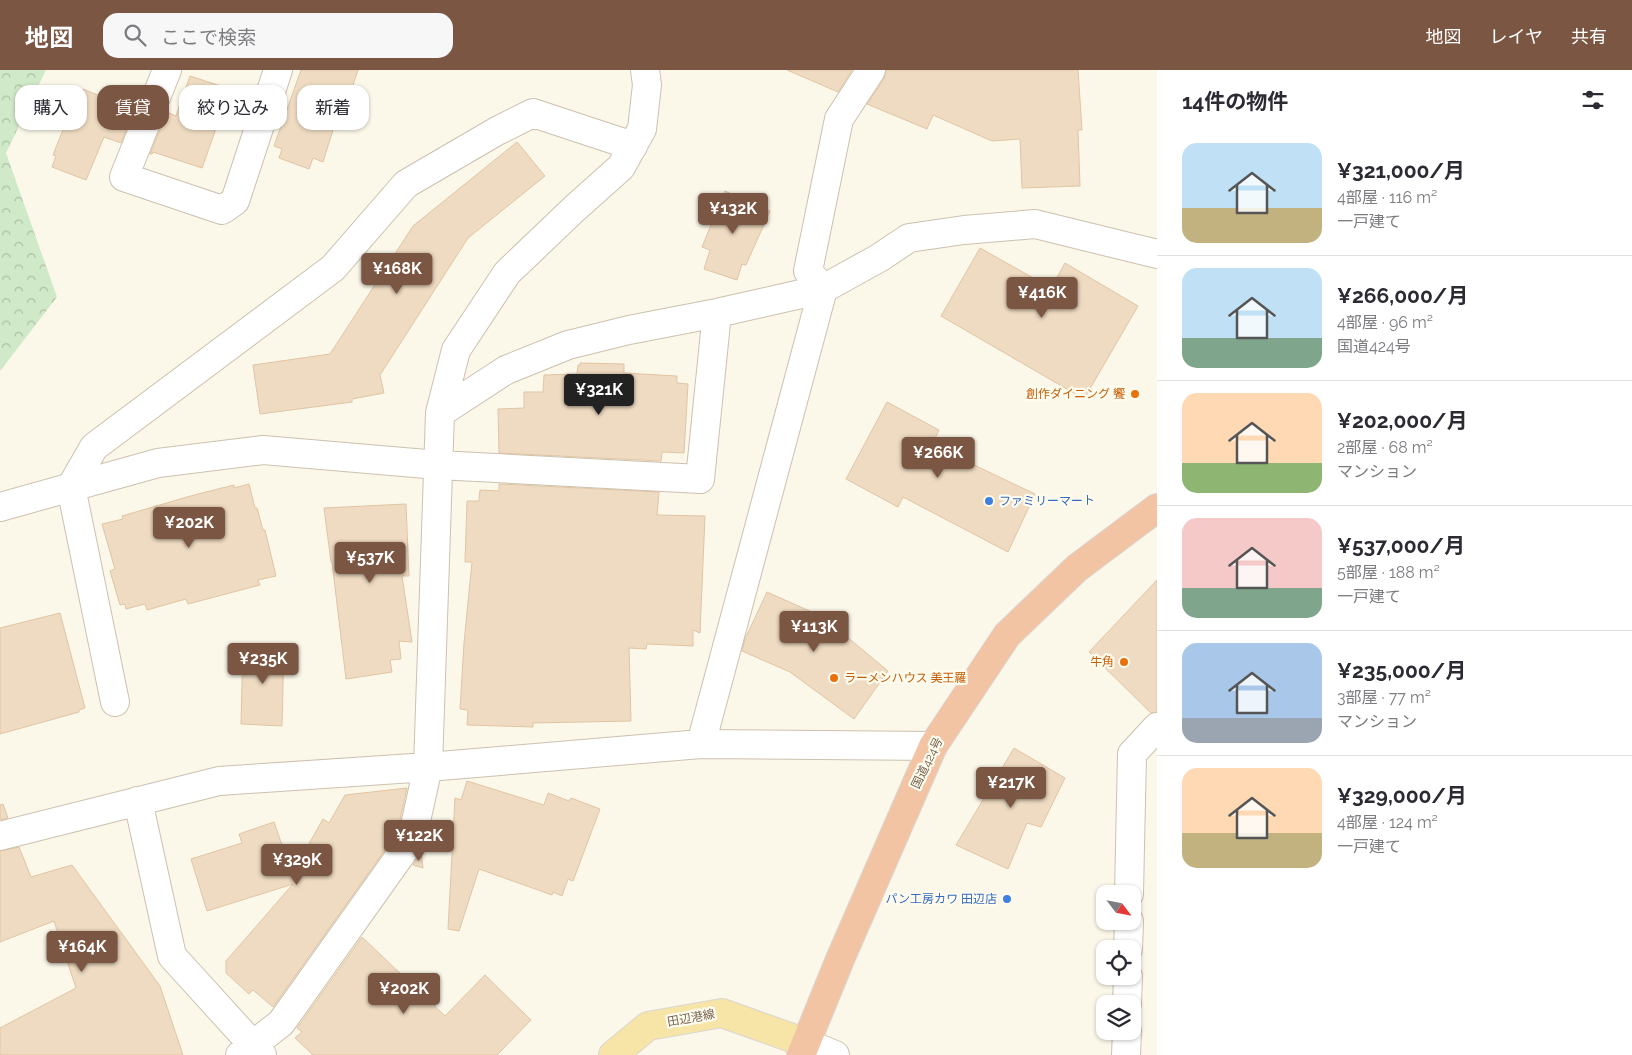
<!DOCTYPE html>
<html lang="ja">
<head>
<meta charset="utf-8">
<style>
  body { margin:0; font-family:Raleway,"Noto Sans JP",sans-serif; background:#f7f7f7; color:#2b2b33; height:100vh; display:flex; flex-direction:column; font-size:19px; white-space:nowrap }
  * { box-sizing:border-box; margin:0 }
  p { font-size:16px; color:#7c7c81 }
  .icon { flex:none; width:28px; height:28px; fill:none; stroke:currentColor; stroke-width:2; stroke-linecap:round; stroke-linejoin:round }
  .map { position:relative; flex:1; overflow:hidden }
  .drawer { display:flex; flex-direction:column; background:#fff; width:475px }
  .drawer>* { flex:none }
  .hud { position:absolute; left:15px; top:15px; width:475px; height:45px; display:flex; gap:10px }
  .needle { width:32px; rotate:122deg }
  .tools { position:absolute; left:1096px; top:815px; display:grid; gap:10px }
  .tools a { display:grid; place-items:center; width:45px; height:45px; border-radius:10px; background:#fff; box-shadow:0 1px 4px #0004; font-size:25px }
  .price { position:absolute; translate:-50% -42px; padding:0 11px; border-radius:5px; background:#7b5643; color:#fff; font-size:16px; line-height:32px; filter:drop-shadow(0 1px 2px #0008) }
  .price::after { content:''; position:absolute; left:50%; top:30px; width:15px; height:11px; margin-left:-8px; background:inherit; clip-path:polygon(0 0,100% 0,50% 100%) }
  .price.on { background:#222; color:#fff }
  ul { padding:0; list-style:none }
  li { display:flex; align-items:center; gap:15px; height:125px; padding:0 25px }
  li+li { border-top:1px solid #e1e1e2 }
  li span { display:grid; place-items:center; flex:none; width:140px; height:100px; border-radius:15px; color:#555 }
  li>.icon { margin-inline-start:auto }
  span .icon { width:60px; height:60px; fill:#fffc; stroke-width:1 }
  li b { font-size:21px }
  h2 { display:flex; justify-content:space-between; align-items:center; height:60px; padding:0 25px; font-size:21px }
  .pill { padding:0 18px; border-radius:15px; background:#fff; box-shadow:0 1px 4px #0004; font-size:18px; line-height:45px }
  .pill.on { background:#7b5643; color:#fff }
  header { display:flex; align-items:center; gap:30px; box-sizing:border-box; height:70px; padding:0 25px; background:#7b5643; color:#fff }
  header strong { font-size:24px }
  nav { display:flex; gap:28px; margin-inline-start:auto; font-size:18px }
  .search { width:350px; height:45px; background:#f7f7f7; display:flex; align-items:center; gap:12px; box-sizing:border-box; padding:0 18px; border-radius:15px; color:#7c7c81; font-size:19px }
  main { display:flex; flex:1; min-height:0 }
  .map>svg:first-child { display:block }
</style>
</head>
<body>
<header>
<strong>地図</strong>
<div class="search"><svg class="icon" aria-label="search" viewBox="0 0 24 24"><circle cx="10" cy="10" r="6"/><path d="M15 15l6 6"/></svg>ここで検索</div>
<nav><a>地図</a><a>レイヤ</a><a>共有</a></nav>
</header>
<main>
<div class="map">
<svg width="1157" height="985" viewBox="0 0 1157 985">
  <defs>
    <pattern id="forest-crowns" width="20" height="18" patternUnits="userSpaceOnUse" patternTransform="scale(1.25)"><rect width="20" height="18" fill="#d0e9c8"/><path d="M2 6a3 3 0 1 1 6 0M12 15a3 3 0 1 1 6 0" fill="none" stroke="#adc0a5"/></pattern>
  </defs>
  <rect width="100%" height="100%" fill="#fbf7e9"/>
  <path fill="url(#forest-crowns)" d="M 0,0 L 46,0 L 6,83 L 57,227 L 0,301 Z"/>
  <path fill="#efdbc2" stroke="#e1c5a3" d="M 301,0 L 358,0 L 342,48 L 337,47 L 323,92 L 313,88 L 309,99 L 279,88 L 282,79 L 274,76 Z
    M 787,0 L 852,0 L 838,22 Z
    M 886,0 L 1078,0 L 1082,60 L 1078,60 L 1080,116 L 1022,118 L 1020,69 L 992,71 L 933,45 L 927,59 L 867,34 L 884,9 Z
    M 190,6 L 230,19 L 202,98 L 153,82 L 152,84 L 150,84 L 167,42 L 176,46 Z
    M 83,19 L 134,40 L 121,73 L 104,67 L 86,110 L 52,97 L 56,86 L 53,85 L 64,57 L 68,58 Z
    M 517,72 L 545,106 L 468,168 L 380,305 L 384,323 L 352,329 L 352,332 L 260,344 L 253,295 L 330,284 L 413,156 Z
    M 725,121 L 770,141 L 746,195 L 742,194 L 737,210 L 704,199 L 710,180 L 702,177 Z
    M 980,178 L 1051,218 L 1065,193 L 1138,236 L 1084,329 L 941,246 Z
    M 580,293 L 624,294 L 624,303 L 677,306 L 677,313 L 688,314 L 684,383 L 662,382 L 661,391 L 499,383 L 498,339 L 524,338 L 524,322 L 543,322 L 544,305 L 577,304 L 578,295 L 580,296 Z
    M 887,332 L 939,360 L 932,375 L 1035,424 L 1008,482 L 903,427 L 898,437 L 846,409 Z
    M 249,414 L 255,438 L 257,438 L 263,460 L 265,460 L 276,506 L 258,510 L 260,515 L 188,534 L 186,529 L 147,540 L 145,534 L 126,539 L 125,534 L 120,535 L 110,501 L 115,499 L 102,454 L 123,449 L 122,446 L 194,425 L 234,415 L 234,418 Z
    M 499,414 L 659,422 L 657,445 L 705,446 L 700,563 L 693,560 L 693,576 L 647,574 L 646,579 L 629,578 L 631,651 L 533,653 L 533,657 L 467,655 L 468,640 L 460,639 L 464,573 L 472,492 L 465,492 L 467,431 L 479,431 L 480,420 L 499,421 Z
    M 406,434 L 409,506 L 402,506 L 412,572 L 399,571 L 401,589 L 390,590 L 392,602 L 346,609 L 332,492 L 331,492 L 324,438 Z
    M 1157,510 L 1157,642 L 1151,643 L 1089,582 Z
    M 767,522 L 823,547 L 888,601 L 854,649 L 790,602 L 742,581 L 745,569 Z
    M 60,543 L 85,638 L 79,640 L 79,642 L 0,664 L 0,558 Z
    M 243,575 L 284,575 L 282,656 L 241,654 Z
    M 1014,678 L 1065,708 L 1041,757 L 1027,753 L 1008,799 L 956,775 Z
    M 467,711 L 544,735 L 548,723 L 569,731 L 571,728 L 600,739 L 573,811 L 568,809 L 562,826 L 553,822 L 552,825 L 479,799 L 459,861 L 448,859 L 455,728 L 461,730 Z
    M 407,718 L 397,763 L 273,937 L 253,920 L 249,924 L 226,903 L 226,891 L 293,814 L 207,841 L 191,789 L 242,773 L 239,764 L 274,752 L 292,804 L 323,749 L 329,753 L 345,725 Z
    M 3,734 L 8,748 L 0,750 L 0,735 Z
    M 19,777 L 31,807 L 72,795 L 160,916 L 183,985 L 0,985 L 0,958 L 76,918 L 54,851 L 0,872 L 0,781 Z
    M 421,783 L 423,798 L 413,795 Z
    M 362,867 L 445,946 L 485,905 L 531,950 L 497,985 L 313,985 L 295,968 L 302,962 L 297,958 Z"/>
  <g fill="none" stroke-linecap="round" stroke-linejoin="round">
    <defs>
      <path id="minor" d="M 167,0 L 124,107 L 222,140 L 235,131 L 278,0
        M 823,219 L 808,201 L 839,49 L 871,0
        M 440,343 L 506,300 L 568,275 L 629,260 L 717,243 L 823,219 L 879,188 L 909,168 L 964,160 L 1035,154 L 1157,184
        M 0,437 L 158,393 L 263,380 L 438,395 L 700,409 L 717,243
        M 115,632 L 71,417 L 94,377 L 333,198 L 406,114 L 497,61 L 533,43 L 633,76
        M 701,674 L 823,219
        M 138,731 L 172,886 L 262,985
        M 0,766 L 219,711 L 428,697 L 701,674 L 933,676
        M 1129,824 L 1132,684 L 1157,657
        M 1128,879 L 1129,851
        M 1127,934 L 1128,906
        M 806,973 L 835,985
        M 240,985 L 281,953 L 412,769 L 428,697 L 440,343 L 456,280 L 507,203 L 574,139 L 621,97 L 642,59 L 647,15 L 645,0
        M 1126,985 L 1127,961"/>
      <path id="major" d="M 613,985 L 648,956 L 722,943 L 806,973"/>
      <path id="highway" d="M 801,985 L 841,887 L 933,676 L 1007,565 L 1077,498 L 1157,438"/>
    </defs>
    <use href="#minor" stroke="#cdc1af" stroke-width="30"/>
    <use href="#major" stroke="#dbd6d1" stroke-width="30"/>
    <use href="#highway" stroke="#dbd6d1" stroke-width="30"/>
    <use href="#minor" stroke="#fff" stroke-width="28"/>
    <use href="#major" stroke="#f6e5a6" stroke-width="28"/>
    <use href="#highway" stroke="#f2c4a4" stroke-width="28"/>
  </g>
  <g fill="#e8710a" stroke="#fefbef" stroke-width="2">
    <circle cx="1135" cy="324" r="5"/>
    <circle cx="1124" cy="592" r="5"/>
    <circle cx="834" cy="608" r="5"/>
  </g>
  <g fill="#3f7fe0" stroke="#fefbef" stroke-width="2">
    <circle cx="989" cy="431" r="5"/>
    <circle cx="1007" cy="829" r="5"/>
  </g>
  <g text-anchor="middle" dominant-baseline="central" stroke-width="4.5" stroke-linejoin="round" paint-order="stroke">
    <g font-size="12" fill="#c56008" stroke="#fefbef" text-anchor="end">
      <text x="1125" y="324">創作ダイニング 饗</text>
      <text x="1114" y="592">牛角</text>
      <text x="844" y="608" text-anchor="start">ラーメンハウス 美王羅</text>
    </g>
    <g font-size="12" fill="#366cbe" stroke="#fefbef" text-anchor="start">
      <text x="999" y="431">ファミリーマート</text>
      <text x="997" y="829" text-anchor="end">パン工房カワ 田辺店</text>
    </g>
    <g font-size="12" fill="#75624e" stroke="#fefbef">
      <text transform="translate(927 693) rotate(-64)">国道424号</text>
      <text transform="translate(691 948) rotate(-10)">田辺港線</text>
    </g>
  </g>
</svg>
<div class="tools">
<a><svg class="needle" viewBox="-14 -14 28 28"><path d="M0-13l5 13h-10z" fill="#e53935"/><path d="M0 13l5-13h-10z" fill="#7c7c81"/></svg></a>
<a><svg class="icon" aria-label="locate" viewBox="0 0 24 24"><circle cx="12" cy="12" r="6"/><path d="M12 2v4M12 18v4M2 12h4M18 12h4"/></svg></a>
<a><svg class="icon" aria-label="layers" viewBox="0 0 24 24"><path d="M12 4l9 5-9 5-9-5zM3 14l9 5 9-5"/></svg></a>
</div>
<b class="price" style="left:733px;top:165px">¥132K</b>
<b class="price" style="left:397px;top:225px">¥168K</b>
<b class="price" style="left:1042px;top:249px">¥416K</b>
<b class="price on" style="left:599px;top:346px">¥321K</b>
<b class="price" style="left:938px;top:409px">¥266K</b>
<b class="price" style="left:189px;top:479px">¥202K</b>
<b class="price" style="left:370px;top:514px">¥537K</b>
<b class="price" style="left:814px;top:583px">¥113K</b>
<b class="price" style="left:263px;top:615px">¥235K</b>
<b class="price" style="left:1011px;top:739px">¥217K</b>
<b class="price" style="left:419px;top:792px">¥122K</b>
<b class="price" style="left:297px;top:816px">¥329K</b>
<b class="price" style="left:82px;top:903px">¥164K</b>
<b class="price" style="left:404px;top:945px">¥202K</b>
<div class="hud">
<a class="pill">購入</a>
<a class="pill on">賃貸</a>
<a class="pill">絞り込み</a>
<a class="pill">新着</a>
</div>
</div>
<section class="drawer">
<h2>14件の物件<svg class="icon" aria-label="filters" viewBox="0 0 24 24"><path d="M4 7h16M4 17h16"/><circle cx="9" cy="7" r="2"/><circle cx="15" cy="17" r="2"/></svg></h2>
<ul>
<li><span style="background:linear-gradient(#bfe0f5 65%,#c2b280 0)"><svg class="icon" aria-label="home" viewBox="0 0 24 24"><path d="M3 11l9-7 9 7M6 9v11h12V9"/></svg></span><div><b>¥321,000/月</b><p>4部屋 · 116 m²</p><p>一戸建て</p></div></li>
<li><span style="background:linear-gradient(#bfe0f5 70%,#7fa58c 0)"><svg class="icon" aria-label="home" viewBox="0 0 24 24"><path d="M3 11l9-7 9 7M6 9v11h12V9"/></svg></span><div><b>¥266,000/月</b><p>4部屋 · 96 m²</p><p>国道424号</p></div></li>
<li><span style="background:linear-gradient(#ffd9b3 70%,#8fb573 0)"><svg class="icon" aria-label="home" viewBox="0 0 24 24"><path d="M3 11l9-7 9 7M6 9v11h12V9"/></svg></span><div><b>¥202,000/月</b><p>2部屋 · 68 m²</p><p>マンション</p></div></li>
<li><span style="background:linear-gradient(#f6c9c9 70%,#7fa58c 0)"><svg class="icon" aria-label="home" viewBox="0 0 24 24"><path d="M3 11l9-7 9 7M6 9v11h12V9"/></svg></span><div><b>¥537,000/月</b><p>5部屋 · 188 m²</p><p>一戸建て</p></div></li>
<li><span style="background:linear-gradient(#a9c7e8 75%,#9aa5b1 0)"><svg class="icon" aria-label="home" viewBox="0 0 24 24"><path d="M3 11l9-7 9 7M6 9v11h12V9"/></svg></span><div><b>¥235,000/月</b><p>3部屋 · 77 m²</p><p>マンション</p></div></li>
<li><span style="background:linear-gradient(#ffd9b3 65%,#c2b280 0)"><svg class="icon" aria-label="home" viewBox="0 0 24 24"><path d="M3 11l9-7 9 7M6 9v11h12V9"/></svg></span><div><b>¥329,000/月</b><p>4部屋 · 124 m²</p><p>一戸建て</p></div></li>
</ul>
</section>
</main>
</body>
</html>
